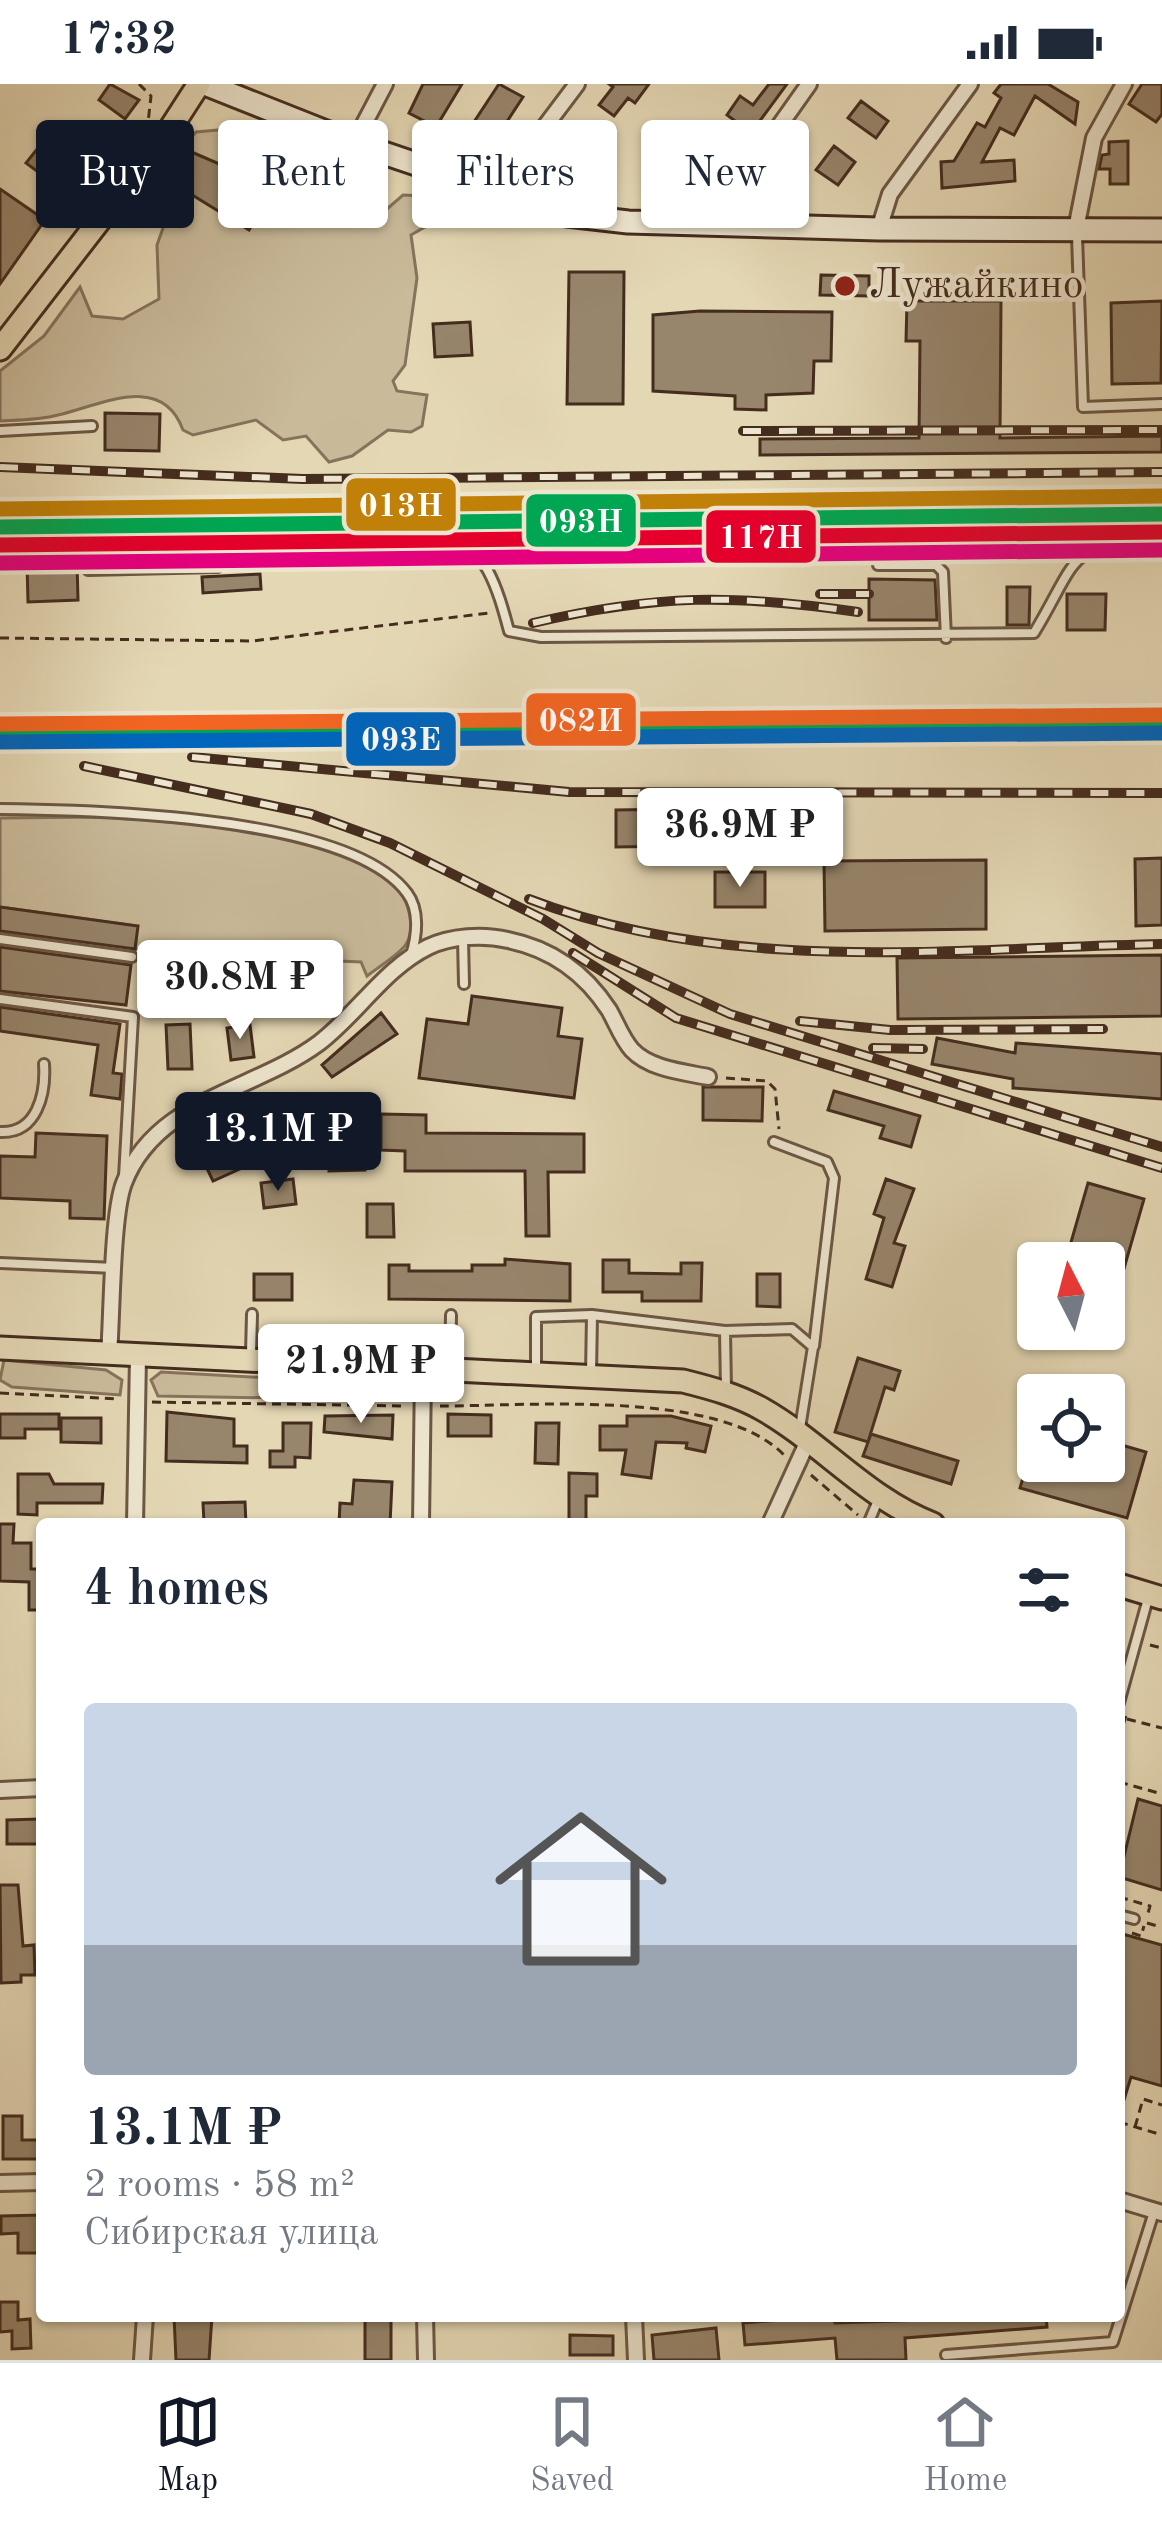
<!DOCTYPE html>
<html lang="en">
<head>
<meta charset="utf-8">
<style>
  body { margin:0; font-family:"Old Standard TT",serif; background:#f2f2f3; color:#1f2937; height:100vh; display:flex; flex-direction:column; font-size:45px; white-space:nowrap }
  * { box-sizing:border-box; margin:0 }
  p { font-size:39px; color:#747a83 }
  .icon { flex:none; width:66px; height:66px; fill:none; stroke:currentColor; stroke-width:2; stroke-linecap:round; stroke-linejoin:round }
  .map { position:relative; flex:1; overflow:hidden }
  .panel { position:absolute; left:36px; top:1434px; width:1089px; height:804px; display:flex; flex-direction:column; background:#fff; border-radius:12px; box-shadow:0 3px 9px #0004 }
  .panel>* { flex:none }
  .banner { position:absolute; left:36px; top:36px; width:1092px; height:108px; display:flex; gap:24px }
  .needle { width:78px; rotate:354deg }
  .fabs { position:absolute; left:1017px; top:1158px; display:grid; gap:24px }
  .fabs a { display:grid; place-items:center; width:108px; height:108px; border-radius:12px; background:#fff; box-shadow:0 3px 9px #0004; font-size:60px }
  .price { position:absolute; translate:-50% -102px; padding:0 27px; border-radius:12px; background:#fff; color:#222; font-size:39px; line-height:78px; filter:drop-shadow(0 3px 6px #0008) }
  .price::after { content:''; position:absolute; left:50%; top:72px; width:36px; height:27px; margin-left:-18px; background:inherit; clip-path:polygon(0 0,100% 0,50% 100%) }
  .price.current { background:#111827; color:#fff }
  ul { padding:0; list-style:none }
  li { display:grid; align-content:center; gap:24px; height:636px; padding:0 48px }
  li+li { border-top:3px solid #e0e1e3 }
  li span { display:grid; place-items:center; height:372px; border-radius:12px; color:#555 }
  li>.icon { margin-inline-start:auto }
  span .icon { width:216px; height:216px; fill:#fffc; stroke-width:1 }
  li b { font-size:51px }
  h2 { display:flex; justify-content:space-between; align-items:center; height:144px; padding:0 48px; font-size:51px }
  .pill { padding:0 42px; border-radius:12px; background:#fff; box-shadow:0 3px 9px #0004; font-size:42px; line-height:108px }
  .pill.current { background:#111827; color:#fff }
  .status { display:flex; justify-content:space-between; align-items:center; height:84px; padding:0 60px; background:#fff; direction:ltr }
  .status svg { height:33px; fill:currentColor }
  .tabs { display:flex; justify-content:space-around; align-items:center; height:168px; border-top:3px solid #e0e1e3; background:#fff; font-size:33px; color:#747a83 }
  .tabs a { display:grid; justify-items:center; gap:6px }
  .tabs .current { color:#111827 }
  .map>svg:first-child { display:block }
</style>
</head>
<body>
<div class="status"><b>17:32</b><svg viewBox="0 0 49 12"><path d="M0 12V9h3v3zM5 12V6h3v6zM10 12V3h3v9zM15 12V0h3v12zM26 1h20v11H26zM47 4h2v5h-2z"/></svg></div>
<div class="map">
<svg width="1162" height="2276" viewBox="0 0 1162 2276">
  <rect width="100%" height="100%" fill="#e4d7b4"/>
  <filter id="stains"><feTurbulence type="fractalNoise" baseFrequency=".00167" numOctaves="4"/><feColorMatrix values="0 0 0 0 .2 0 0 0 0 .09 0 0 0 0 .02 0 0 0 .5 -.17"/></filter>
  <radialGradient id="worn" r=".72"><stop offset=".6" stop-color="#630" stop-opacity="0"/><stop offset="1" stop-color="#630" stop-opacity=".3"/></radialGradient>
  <path fill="#c9ba9a" stroke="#86735c" stroke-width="3" d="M 241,44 L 302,60 L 321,84 L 374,90 L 380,131 L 403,111 L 426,112 L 434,119 L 430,140 L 411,151 L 417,194 L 405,281 L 393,297 L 397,307 L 427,311 L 422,342 L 411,348 L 388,346 L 352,372 L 329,378 L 306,352 L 283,356 L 256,336 L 193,351 L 183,346 C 162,288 101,321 58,331 C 39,336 19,336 0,337 L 0,287 L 44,252 L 80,203 L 92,232 L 123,235 L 159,215 L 157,161 L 168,130 L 158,123 L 128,127 L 196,48 Z
    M 102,733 C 170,738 392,746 409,828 C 412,839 412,853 404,863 C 394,874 378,883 367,892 L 361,878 L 154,869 L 135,865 L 137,842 L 0,823 L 0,734 Z
    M 4,1276 L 106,1286 L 122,1296 L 120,1311 L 12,1303 L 0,1296 Z
    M 161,1288 L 327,1297 L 338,1315 L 158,1312 L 151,1296 Z"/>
  <path fill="#97856c" stroke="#442c1e" stroke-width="3" d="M 110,0 L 139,16 L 125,35 L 99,16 Z
    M 423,0 L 462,0 L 436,43 L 409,29 Z
    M 499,0 L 523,13 L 489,65 L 466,50 Z
    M 609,0 L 649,0 L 635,19 L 628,14 L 614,32 L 599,21 L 613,3 Z
    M 769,0 L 787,0 L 751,49 L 727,31 L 740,12 L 753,21 Z
    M 1001,0 L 1048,0 L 1078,18 L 1075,40 L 1035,12 L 1014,51 L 1000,44 L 982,78 L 1014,76 L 1015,97 L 942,104 L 941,78 L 954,77 L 977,39 L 985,43 L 1001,14 L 994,9 Z
    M 1142,0 L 1162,0 L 1162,30 L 1156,38 L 1129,20 Z
    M 861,17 L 888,37 L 876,54 L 848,34 Z
    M 587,49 L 615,64 L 597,88 L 572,70 Z
    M 1128,57 L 1128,100 L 1110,100 L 1110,85 L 1099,85 L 1102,71 L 1109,70 L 1109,58 Z
    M 42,59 L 88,92 L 72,113 L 26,79 Z
    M 834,62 L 855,78 L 838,101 L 816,86 Z
    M 187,66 L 275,104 L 249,146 L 168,96 Z
    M 0,105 L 45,136 L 0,200 Z
    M 569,188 L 624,188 L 623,320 L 567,320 Z
    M 821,191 L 869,192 L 869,212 L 820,211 Z
    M 907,217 L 1001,217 L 1000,354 L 1162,352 L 1162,368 L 760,371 L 760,355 L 919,354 L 920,257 L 906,257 Z
    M 1162,217 L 1161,299 L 1112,300 L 1111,219 Z
    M 700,227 L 832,228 L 831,277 L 814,277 L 813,309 L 766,311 L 766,326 L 735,325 L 735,312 L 653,307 L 653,231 Z
    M 470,238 L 472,271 L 435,273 L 433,240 Z
    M 105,329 L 160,330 L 159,367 L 105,366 Z
    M 77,478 L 78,516 L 28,518 L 27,479 Z
    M 260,490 L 261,505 L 203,509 L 202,493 Z
    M 869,495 L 935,496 L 937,536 L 869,536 Z
    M 1007,503 L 1030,503 L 1029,541 L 1007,541 Z
    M 1067,510 L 1106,510 L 1105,546 L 1067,546 Z
    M 678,725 L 679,762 L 616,763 L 616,726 Z
    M 1162,774 L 1162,841 L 1136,842 L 1135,775 Z
    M 986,776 L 986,845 L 825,847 L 824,777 Z
    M 715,788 L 765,788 L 765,823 L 715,823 Z
    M 0,823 L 138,842 L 135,865 L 0,847 Z
    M 0,863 L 131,881 L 126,921 L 0,907 Z
    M 1162,871 L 1162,932 L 898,935 L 897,874 Z
    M 472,912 L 562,924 L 558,952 L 582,955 L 574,1014 L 419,994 L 427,935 L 468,940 Z
    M 0,923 L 120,940 L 113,989 L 122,990 L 120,1015 L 91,1011 L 98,961 L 0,947 Z
    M 381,929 L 397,950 L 332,993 L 322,981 Z
    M 190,940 L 192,985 L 168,985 L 166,941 Z
    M 250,941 L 254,973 L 231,976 L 227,944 Z
    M 937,954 L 1015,969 L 1016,959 L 1162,970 L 1162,1015 L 1013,1004 L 1013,995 L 932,980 Z
    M 703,1003 L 763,1003 L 762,1037 L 703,1036 Z
    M 834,1007 L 920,1032 L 911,1063 L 880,1054 L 884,1042 L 828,1026 Z
    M 381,1030 L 426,1031 L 426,1049 L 584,1050 L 584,1088 L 548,1088 L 549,1152 L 526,1152 L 525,1087 L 405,1087 L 405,1067 L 381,1066 Z
    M 36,1049 L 107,1052 L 104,1135 L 70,1134 L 70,1117 L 0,1114 L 0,1072 L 35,1073 Z
    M 232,1058 L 244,1083 L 213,1097 L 201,1072 Z
    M 329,1058 L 364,1058 L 365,1086 L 329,1087 Z
    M 293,1095 L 296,1120 L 264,1124 L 261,1099 Z
    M 886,1095 L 914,1105 L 894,1159 L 905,1162 L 892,1203 L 866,1195 L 884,1134 L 874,1130 Z
    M 1088,1099 L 1144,1115 L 1108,1240 L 1104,1179 L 1065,1179 Z
    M 367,1120 L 393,1120 L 394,1153 L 367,1153 Z
    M 505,1175 L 570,1180 L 570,1217 L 389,1215 L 389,1181 L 409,1181 L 409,1187 L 472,1187 L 472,1181 L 505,1181 Z
    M 603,1176 L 629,1176 L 629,1189 L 681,1190 L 681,1179 L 702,1179 L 701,1217 L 642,1217 L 642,1208 L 603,1208 Z
    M 254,1190 L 292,1190 L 292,1216 L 254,1216 Z
    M 757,1190 L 780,1190 L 780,1223 L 757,1222 Z
    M 858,1274 L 900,1287 L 894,1306 L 885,1303 L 868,1358 L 835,1348 Z
    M 167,1328 L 234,1335 L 234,1362 L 247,1362 L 247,1379 L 166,1377 Z
    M 0,1330 L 59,1330 L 59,1345 L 25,1345 L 25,1354 L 0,1354 Z
    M 448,1330 L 491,1331 L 491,1352 L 448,1352 Z
    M 393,1331 L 392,1355 L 324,1348 L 325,1332 Z
    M 627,1332 L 671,1332 L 711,1342 L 705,1368 L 686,1364 L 687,1359 L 656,1358 L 651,1394 L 622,1390 L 626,1366 L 600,1366 L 600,1342 L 627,1342 Z
    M 61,1334 L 101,1334 L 101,1359 L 61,1358 Z
    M 283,1339 L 311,1339 L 310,1374 L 295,1373 L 295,1383 L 270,1383 L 270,1367 L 283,1367 Z
    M 536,1339 L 559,1339 L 558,1380 L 535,1379 Z
    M 871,1350 L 958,1377 L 951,1400 L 863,1372 Z
    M 1104,1356 L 1146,1368 L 1127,1434 L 1020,1404 L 1028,1377 L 1104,1377 Z
    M 569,1389 L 597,1390 L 597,1412 L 586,1412 L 586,1436 L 569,1436 Z
    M 18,1390 L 49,1390 L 54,1400 L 103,1400 L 102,1419 L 37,1419 L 37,1431 L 18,1430 Z
    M 354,1396 L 392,1398 L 390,1440 L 339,1440 L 340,1419 L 352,1420 Z
    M 245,1418 L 246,1440 L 204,1439 L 203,1419 Z
    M 0,1440 L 14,1440 L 13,1459 L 31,1459 L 31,1485 L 42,1485 L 42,1526 L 29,1526 L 29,1498 L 0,1497 Z
    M 1138,1715 L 1162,1722 L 1162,1806 L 1119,1793 Z
    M 39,1735 L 39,1760 L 7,1760 L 7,1736 Z
    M 0,1801 L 18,1801 L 23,1862 L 34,1861 L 35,1891 L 21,1891 L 21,1898 L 1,1899 Z
    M 1119,1849 L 1162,1861 L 1162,2002 L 1131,1993 L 1123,2019 Z
    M 3,2032 L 22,2032 L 22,2056 L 42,2056 L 42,2075 L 3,2075 Z
    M 42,2131 L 42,2169 L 18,2169 L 18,2149 L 1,2150 L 1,2132 Z
    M 0,2218 L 18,2218 L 18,2236 L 30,2235 L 31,2264 L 12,2265 L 12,2247 L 0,2248 Z
    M 174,2232 L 212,2232 L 209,2276 L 176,2276 Z
    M 365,2232 L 391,2232 L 391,2276 L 365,2276 Z
    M 832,2232 L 835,2239 L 1046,2232 L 1047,2243 L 905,2254 L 906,2276 L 837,2276 L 835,2254 L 745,2261 L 743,2239 Z
    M 716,2244 L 719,2276 L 654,2276 L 652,2251 Z
    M 570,2251 L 613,2252 L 613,2271 L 570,2271 Z"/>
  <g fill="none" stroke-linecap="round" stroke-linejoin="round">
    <defs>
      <path id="service" d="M 1077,152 L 1083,323 L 1162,320
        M 0,347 L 92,342
        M 0,452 L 166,450 L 221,460 L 443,447 C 486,461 498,506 509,547 L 541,553 L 1034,549 C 1080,473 1064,461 1162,455
        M 878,481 L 936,481 L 943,488 L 946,554
        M 88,486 L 217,483 L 221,460
        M 0,725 C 92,726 349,731 407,809 C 420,826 417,852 411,871
        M 0,855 L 132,873
        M 463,855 L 464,900
        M 0,915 L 133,933 L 124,1093
        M 0,1048 C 37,1050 46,1010 44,980
        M 774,1058 L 827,1078 L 834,1094 L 814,1262
        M 0,1179 L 115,1184
        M 725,1247 L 726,1305
        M 251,1270 L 252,1230
        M 450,1284 L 451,1231
        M 536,1288 L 536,1233 L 592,1231 L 725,1247 L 792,1245 L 813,1263 L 800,1344
        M 591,1290 L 592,1231
        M 868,1440 L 879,1414
        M 1119,1619 L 1149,1511
        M 1119,1831 L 1134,1835
        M 946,2271 L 1113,2258 L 1154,2128"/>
      <path id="minor" d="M 354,59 L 385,0
        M 495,109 L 577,0
        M 723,141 L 729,113 L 809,0
        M 879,145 L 890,110 L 970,0
        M 1076,145 L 1094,54 L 1124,0
        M 109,1271 C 112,1231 112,1130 124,1099 C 155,1016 256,1006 319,959 C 357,930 385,884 428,863 C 451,852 483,850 508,856 C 552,865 585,889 609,926 C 616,938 622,955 632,966 C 650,985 683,988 708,993
        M 135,1440 L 138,1272
        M 421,1440 L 423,1289
        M 770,1440 L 807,1359
        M 0,1706 L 42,1704
        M 0,2099 L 42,2098
        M 1119,2116 L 1162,2129
        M 425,2232 L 426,2276
        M 634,2232 L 636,2276
        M 142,2276 L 145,2232"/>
      <path id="secondary" d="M 205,0 L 354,59 L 567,131 L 628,138 L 879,145 L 1162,146"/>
      <path id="primary" d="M 0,265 L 168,48 L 199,0
        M 0,1264 L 683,1297 C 711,1304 737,1311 762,1325 C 822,1359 867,1415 933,1440
        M 1119,1501 L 1162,1514"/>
    </defs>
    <use href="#service" stroke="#6c5744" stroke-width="14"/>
    <use href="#minor" stroke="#6c5744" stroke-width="20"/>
    <use href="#secondary" stroke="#442c1e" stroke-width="27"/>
    <use href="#primary" stroke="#442c1e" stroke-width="27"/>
    <path stroke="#442c1e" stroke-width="3" stroke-dasharray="9 6" stroke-linecap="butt" d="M 139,0 L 151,12 L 148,39
      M 0,554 L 252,557 L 490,529
      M 726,994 L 767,997 L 775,1005 L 779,1045
      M 0,1309 L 119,1315
      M 152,1318 L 407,1322
      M 440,1322 C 531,1322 720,1305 784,1371
      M 811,1391 L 858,1431
      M 1150,1561 L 1162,1564
      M 1127,1635 L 1162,1644
      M 1119,1655 L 1127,1628
      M 1119,1698 L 1162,1710
      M 1119,1813 L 1150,1822 L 1147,1833
      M 1147,1839 L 1161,1843
      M 1132,1849 L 1141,1852 L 1144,1842
      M 1119,2038 L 1162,2051
      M 1135,2043 L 1143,2015 L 1162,2021"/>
    <use href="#service" stroke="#ede5ce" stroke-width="8"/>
    <use href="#minor" stroke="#ede5ce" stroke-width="14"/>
    <use href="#secondary" stroke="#ede5ce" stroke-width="21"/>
    <use href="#primary" stroke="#e4d7b4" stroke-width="21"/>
    <defs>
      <path id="rail" d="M 743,347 L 1162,346
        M 0,383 L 303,395 L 1162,388
        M 820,510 L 869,510
        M 533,539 C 657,510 733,510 858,528
        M 192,673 L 569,708 L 1162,709
        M 84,682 L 311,730 L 390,759 L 543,835 L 598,869 L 730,930 L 1162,1063
        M 529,815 C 729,892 953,864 1162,860
        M 573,869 L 676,934 L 1162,1084
        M 800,937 L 890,946 L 1103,945
        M 873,964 L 923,965"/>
    </defs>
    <use href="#rail" stroke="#442c1e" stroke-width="10"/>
    <use href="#rail" stroke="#ede5ce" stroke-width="6" stroke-dasharray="18" stroke-linecap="butt"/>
    <defs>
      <path id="rail-1" d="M 0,443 L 1162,430
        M 0,653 L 1162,645"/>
      <path id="rail-2" d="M 0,640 L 1162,631"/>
      <path id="rail-3" d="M 0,658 L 1162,649"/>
      <path id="rail-4" d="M 0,461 L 1162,448"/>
      <path id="rail-5" d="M 0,425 L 1162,412"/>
      <path id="rail-6" d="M 0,479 L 1162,466"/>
    </defs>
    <use href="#rail-1" stroke="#ede5ce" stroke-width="24"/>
    <use href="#rail-2" stroke="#ede5ce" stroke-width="24"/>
    <use href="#rail-3" stroke="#ede5ce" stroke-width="24"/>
    <use href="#rail-4" stroke="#ede5ce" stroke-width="24"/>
    <use href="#rail-5" stroke="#ede5ce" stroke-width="24"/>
    <use href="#rail-6" stroke="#ede5ce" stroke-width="24"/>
    <use href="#rail-1" stroke="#00a651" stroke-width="15"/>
    <use href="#rail-2" stroke="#f26522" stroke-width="15"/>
    <use href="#rail-3" stroke="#0065bd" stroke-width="15"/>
    <use href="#rail-4" stroke="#e4002b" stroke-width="15"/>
    <use href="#rail-5" stroke="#c18109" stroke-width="15"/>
    <use href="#rail-6" stroke="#e5007d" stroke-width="15"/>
  </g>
  <circle fill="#8f2418" stroke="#ede5ce" stroke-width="4.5" cx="845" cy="202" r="12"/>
  <g text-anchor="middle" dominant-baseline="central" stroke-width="9" stroke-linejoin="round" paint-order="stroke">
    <g font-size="42" fill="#442c1e" stroke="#ede5ce" text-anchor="start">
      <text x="869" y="202">Лужайкино</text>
    </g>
  </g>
  <g stroke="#ede5ce" stroke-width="4.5">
    <rect x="344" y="392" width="114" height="57" rx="12" fill="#c18109"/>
    <rect x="524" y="408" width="114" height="57" rx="12" fill="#00a651"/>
    <rect x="704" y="424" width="114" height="57" rx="12" fill="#e4002b"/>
    <rect x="524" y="607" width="114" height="57" rx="12" fill="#f26522"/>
    <rect x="344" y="626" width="114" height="58" rx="12" fill="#0065bd"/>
  </g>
  <g font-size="33" text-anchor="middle" font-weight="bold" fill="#fff">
    <text x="401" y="432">013Н</text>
    <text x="581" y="448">093Н</text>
    <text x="761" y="464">117Н</text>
    <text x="581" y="647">082И</text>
    <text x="401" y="666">093Е</text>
  </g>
  <rect width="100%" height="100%" filter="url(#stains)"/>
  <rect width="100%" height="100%" fill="url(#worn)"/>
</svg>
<div class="fabs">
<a><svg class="needle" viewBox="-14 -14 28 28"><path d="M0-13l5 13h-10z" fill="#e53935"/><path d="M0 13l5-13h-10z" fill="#747a83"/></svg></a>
<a><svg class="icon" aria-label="locate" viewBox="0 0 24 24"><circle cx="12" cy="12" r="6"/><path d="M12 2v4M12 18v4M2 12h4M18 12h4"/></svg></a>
</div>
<b class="price" style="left:740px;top:806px">36.9M ₽</b>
<b class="price" style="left:240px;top:958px">30.8M ₽</b>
<b class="price current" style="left:278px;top:1110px">13.1M ₽</b>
<b class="price" style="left:361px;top:1342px">21.9M ₽</b>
<div class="banner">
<a class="pill current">Buy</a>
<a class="pill">Rent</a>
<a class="pill">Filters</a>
<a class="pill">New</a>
</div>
<section class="panel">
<h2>4 homes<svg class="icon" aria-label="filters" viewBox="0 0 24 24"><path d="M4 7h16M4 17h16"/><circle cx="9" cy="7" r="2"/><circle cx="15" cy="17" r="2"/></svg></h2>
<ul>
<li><span style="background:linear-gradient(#c9d6e8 65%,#9aa5b1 0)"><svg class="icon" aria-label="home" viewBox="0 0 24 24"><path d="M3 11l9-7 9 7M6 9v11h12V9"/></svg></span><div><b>13.1M ₽</b><p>2 rooms · 58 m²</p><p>Сибирская улица</p></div></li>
</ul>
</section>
</div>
<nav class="tabs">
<a class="current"><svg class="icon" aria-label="map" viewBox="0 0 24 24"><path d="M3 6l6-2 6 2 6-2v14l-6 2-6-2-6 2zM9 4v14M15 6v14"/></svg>Map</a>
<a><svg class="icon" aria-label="saved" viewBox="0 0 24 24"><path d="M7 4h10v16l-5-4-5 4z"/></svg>Saved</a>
<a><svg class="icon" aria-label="home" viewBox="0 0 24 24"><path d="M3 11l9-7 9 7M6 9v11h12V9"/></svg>Home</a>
</nav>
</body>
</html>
